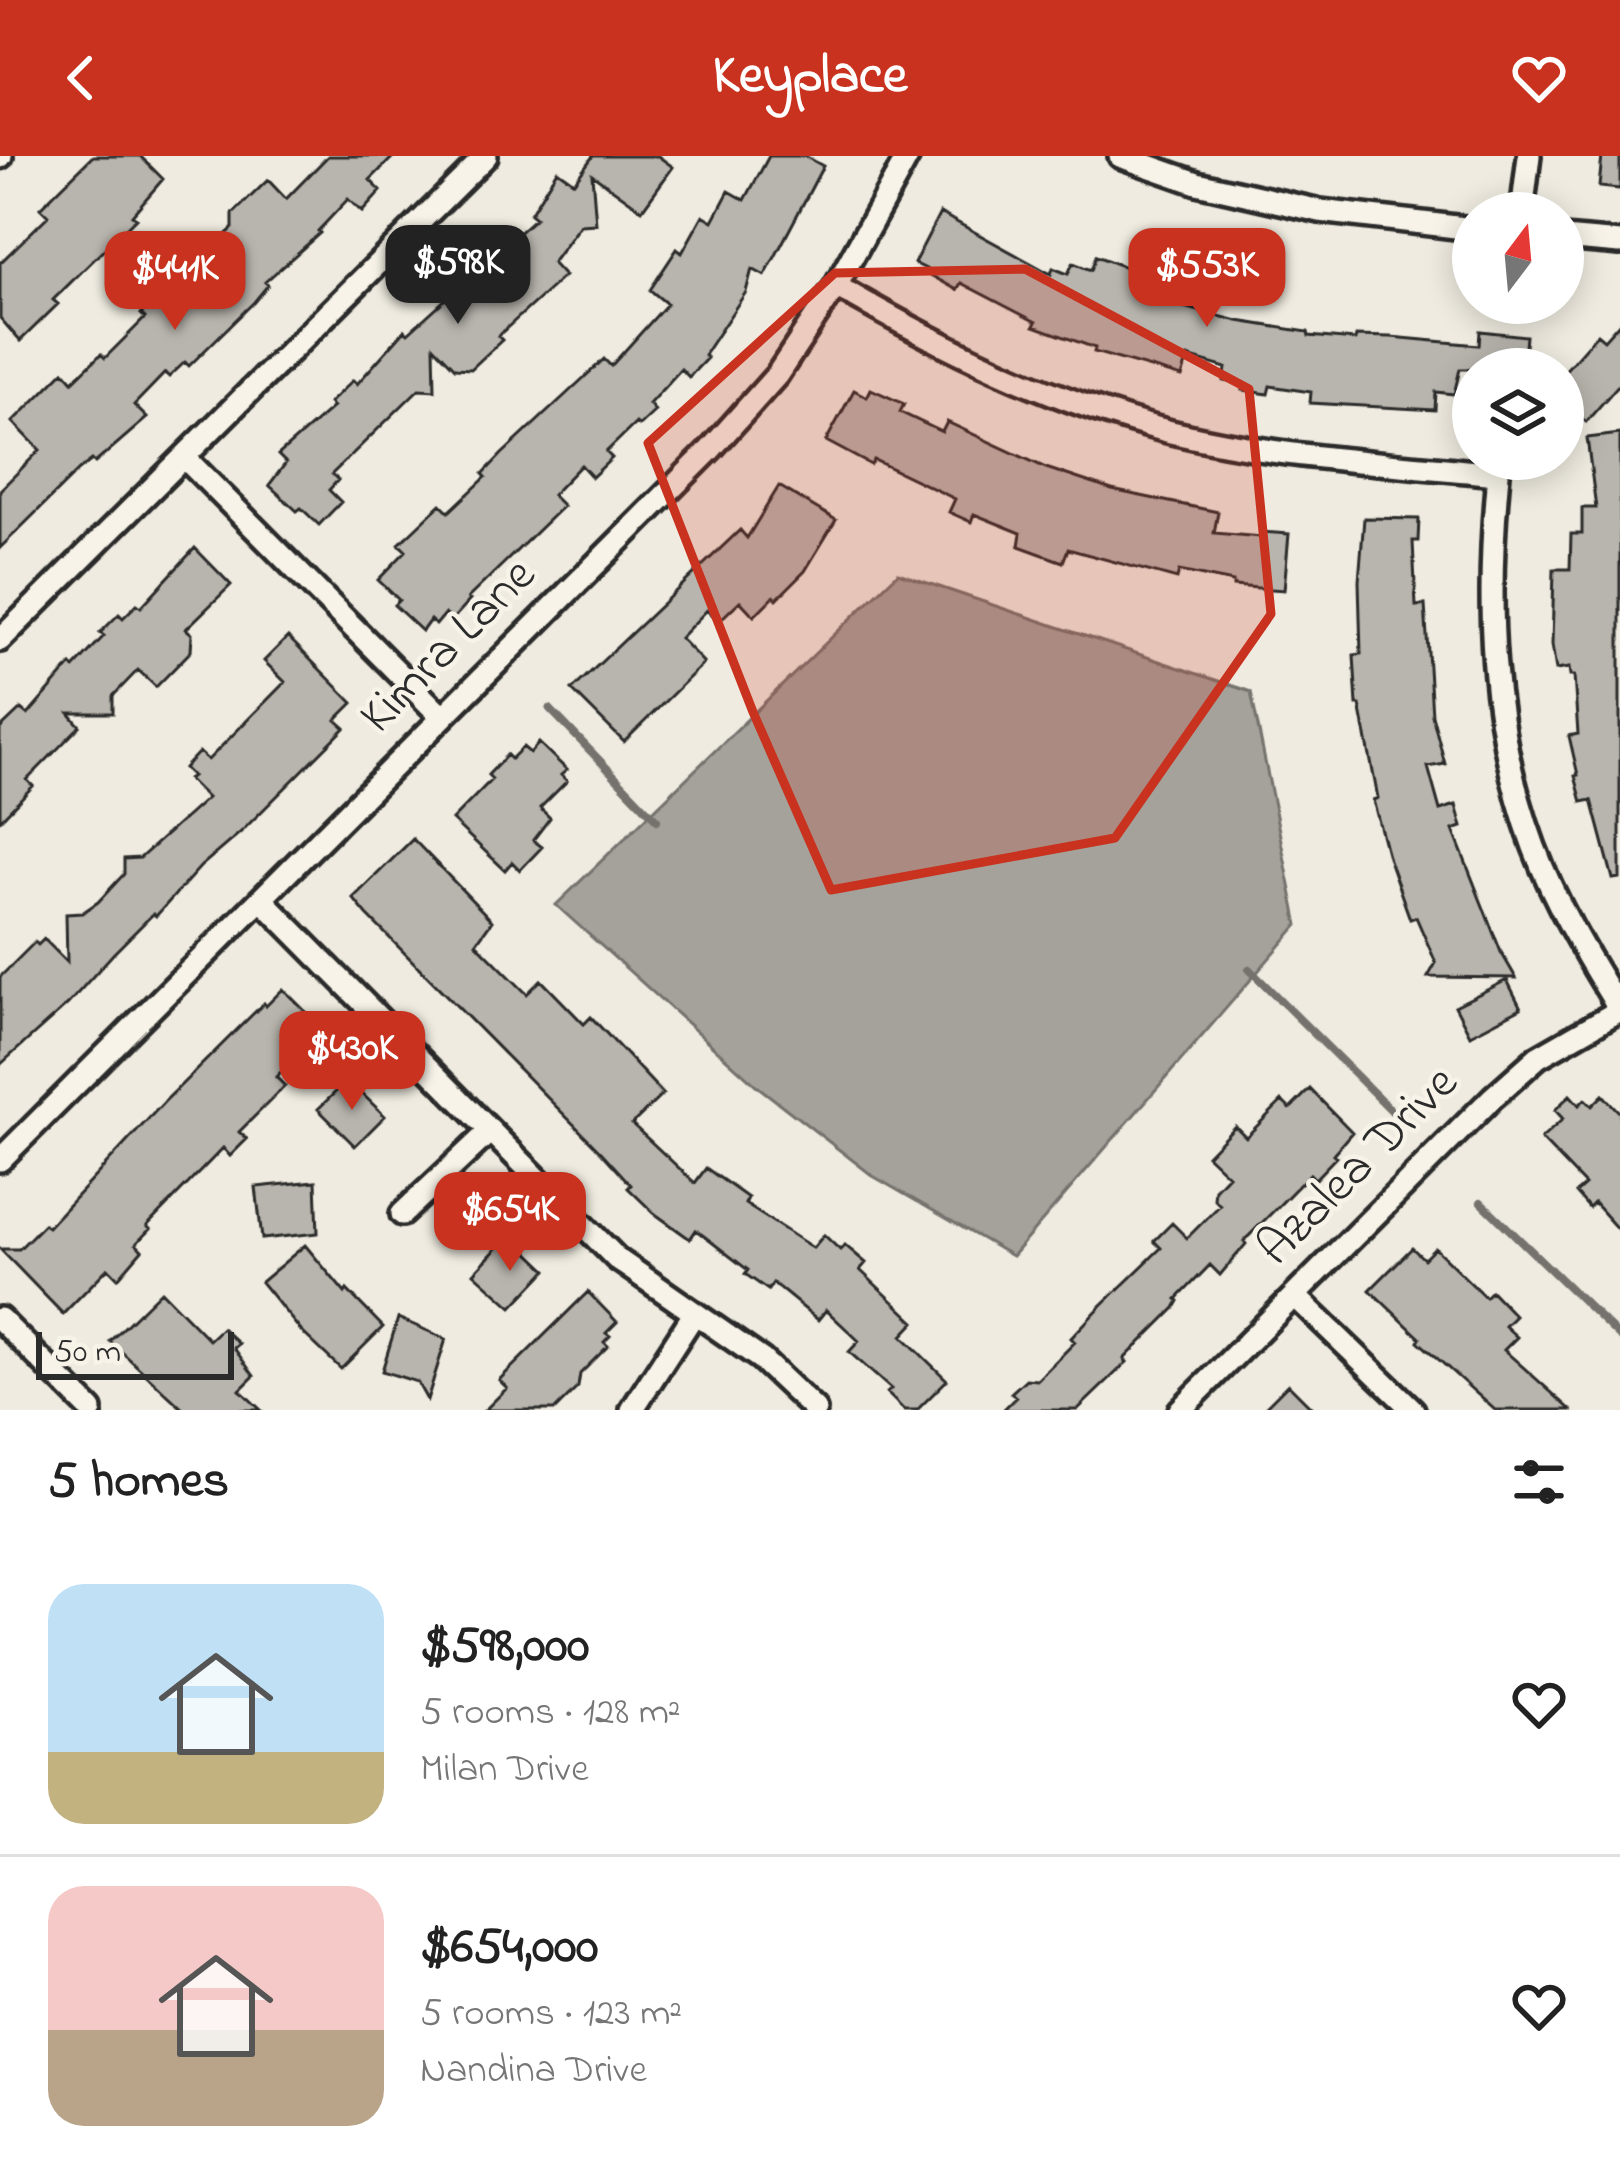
<!DOCTYPE html>
<html lang="en">
<head>
<meta charset="utf-8">
<style>
  body { margin:0; font-family:"Indie Flower",sans-serif; background:#f2f2f2; color:#222; height:100vh; display:flex; flex-direction:column; font-size:45px; white-space:nowrap }
  * { box-sizing:border-box; margin:0 }
  p { font-size:39px; color:#767676 }
  .icon { flex:none; width:66px; height:66px; fill:none; stroke:currentColor; stroke-width:2; stroke-linecap:round; stroke-linejoin:round }
  .map { position:relative; height:1254px; overflow:hidden }
  .details { display:flex; flex-direction:column; background:#fff; flex:1 }
  .details>* { flex:none }
  .needle { width:78px; rotate:16deg }
  .tools { position:absolute; left:1452px; top:36px; display:grid; gap:24px }
  .tools a { display:grid; place-items:center; width:132px; height:132px; border-radius:50%; background:#fff; box-shadow:0 6px 30px #0003; font-size:60px }
  .scale { position:absolute; left:36px; bottom:30px; width:198px; box-sizing:border-box; padding-left:12px; border:6px solid #2b2b2b; border-top:0; font-size:33px; line-height:42px; white-space:nowrap; color:#2b2b2b; -webkit-text-stroke:9px #f7f3e8; paint-order:stroke }
  .price { position:absolute; translate:-50% -102px; padding:0 27px; border-radius:24px; background:#c8321e; color:#fff; font-size:39px; line-height:78px; filter:drop-shadow(0 3px 6px #0008) }
  .price::after { content:''; position:absolute; left:50%; top:72px; width:36px; height:27px; margin-left:-18px; background:inherit; clip-path:polygon(0 0,100% 0,50% 100%) }
  .price.current { background:#222; color:#fff }
  ul { padding:0; list-style:none }
  li { display:flex; align-items:center; gap:36px; height:300px; padding:0 48px }
  li+li { border-top:3px solid #e0e0e0 }
  li span { display:grid; place-items:center; flex:none; width:336px; height:240px; border-radius:36px; color:#555 }
  li>.icon { margin-inline-start:auto }
  span .icon { width:144px; height:144px; fill:#fffc; stroke-width:1 }
  li b { font-size:51px }
  h2 { display:flex; justify-content:space-between; align-items:center; height:144px; padding:0 48px; font-size:51px }
  header { display:flex; justify-content:space-between; align-items:center; height:156px; padding:0 48px; background:#c8321e; color:#fff; font-size:54px; font-weight:700 }
  .map>svg:first-child { display:block }
</style>
</head>
<body>
<header><svg class="icon" aria-label="back" viewBox="0 0 24 24"><path d="M15 5l-7 7 7 7"/></svg>Keyplace<svg class="icon" aria-label="heart" viewBox="0 0 24 24"><path d="M12 20l-8-8c-3-5 5-10 8-4 3-6 11-1 8 4z"/></svg></header>
<div class="map">
<svg width="1620" height="1254" viewBox="0 0 1620 1254">
  <rect width="100%" height="100%" fill="#efebe0"/>
  <filter id="ink" filterUnits="userSpaceOnUse"><feTurbulence type="fractalNoise" baseFrequency=".00833" numOctaves="2"/><feDisplacementMap in="SourceGraphic" scale="24" xChannelSelector="R" yChannelSelector="G"/><feConvolveMatrix kernelMatrix="1 2 1 2 8 2 1 2 1" color-interpolation-filters="sRGB"/></filter>
  <g filter="url(#ink)">
    <path fill="#a4a29a" stroke="#74726e" stroke-width="3" d="M 898,417 L 1251,536 L 1298,769 L 1012,1100 L 873,1020 L 757,930 L 556,749 Z"/>
    <g fill="none" stroke-linecap="round" stroke-linejoin="round">
      <path stroke="#74726e" stroke-width="8" d="M 550,553 L 657,664
        M 1249,813 L 1400,963
        M 1481,1046 L 1620,1181"/>
    </g>
    <path fill="#b8b5ae" stroke="#2b2b2b" stroke-width="3" d="M 93,0 L 140,0 L 163,23 L 132,59 L 136,62 L 53,144 L 58,148 L 20,185 L 0,162 L 0,107 L 48,60 L 40,52 Z
      M 328,0 L 394,0 L 370,24 L 381,35 L 362,56 L 348,43 L 318,75 L 320,77 L 265,126 L 268,129 L 254,146 L 189,210 L 185,206 L 169,221 L 165,217 L 134,249 L 147,262 L 95,307 L 92,304 L 79,314 L 0,392 L 0,334 L 40,294 L 13,266 L 64,215 L 73,225 L 101,198 L 105,202 L 145,162 L 141,158 L 155,144 L 159,148 L 164,144 L 170,150 L 214,106 L 215,89 L 233,72 L 233,58 L 268,24 L 286,43 Z
      M 593,0 L 658,0 L 673,11 L 642,54 L 592,18 L 596,68 L 580,69 L 552,107 L 564,120 L 498,180 L 502,184 L 471,213 L 455,212 L 434,190 L 435,234 L 419,233 L 332,318 L 338,324 L 329,334 L 341,346 L 319,369 L 301,352 L 297,355 L 269,329 L 286,307 L 278,299 L 333,251 L 329,247 L 353,224 L 357,228 L 405,174 L 408,177 L 535,62 L 530,58 L 557,14 L 574,26 Z
      M 769,0 L 805,0 L 823,10 L 765,120 L 752,113 L 746,136 L 704,199 L 707,202 L 689,221 L 681,213 L 649,248 L 655,255 L 639,270 L 636,267 L 606,296 L 612,302 L 592,321 L 581,309 L 552,339 L 563,350 L 468,442 L 470,444 L 452,464 L 445,458 L 436,469 L 430,464 L 422,475 L 394,449 L 399,444 L 378,424 L 406,395 L 399,388 L 441,348 L 449,356 L 486,321 L 483,318 L 502,298 L 604,203 L 611,210 L 667,148 L 650,134 L 677,93 L 682,97 L 703,59 L 713,65 L 729,35 L 745,44 Z
      M 1602,0 L 1620,0 L 1620,33 L 1599,31 Z
      M 940,57 L 1051,118 L 1053,112 L 1068,118 L 1073,107 L 1091,114 L 1096,100 L 1136,115 L 1138,109 L 1159,116 L 1152,135 L 1166,139 L 1164,146 L 1238,165 L 1308,176 L 1309,180 L 1355,184 L 1356,180 L 1391,181 L 1479,189 L 1480,175 L 1526,180 L 1523,213 L 1460,213 L 1454,238 L 1436,236 L 1435,254 L 1310,247 L 1311,236 L 1270,230 L 1268,238 L 1243,234 L 1244,229 L 1224,225 L 1226,212 L 1188,201 L 1182,221 L 1094,196 L 1095,192 L 1034,170 L 1036,166 L 961,127 L 957,134 L 925,116 L 926,113 L 914,107 Z
      M 1620,166 L 1620,227 L 1586,266 L 1563,246 L 1563,217 L 1597,178 L 1604,184 Z
      M 871,233 L 904,248 L 900,256 L 942,276 L 947,266 L 1046,312 L 1112,334 L 1218,356 L 1214,377 L 1262,381 L 1262,376 L 1289,378 L 1284,434 L 1233,430 L 1233,426 L 1179,415 L 1177,423 L 1068,393 L 1063,406 L 1019,390 L 1021,377 L 974,358 L 971,366 L 949,356 L 955,343 L 874,304 L 871,309 L 826,285 L 854,234 L 867,241 Z
      M 1620,278 L 1620,722 L 1613,723 L 1592,644 L 1582,646 L 1575,620 L 1578,619 L 1569,580 L 1578,578 L 1574,520 L 1570,520 L 1569,512 L 1556,514 L 1552,489 L 1554,413 L 1570,413 L 1571,378 L 1582,378 L 1582,352 L 1596,352 L 1587,282 Z
      M 779,330 L 836,364 L 805,415 L 777,443 L 774,440 L 754,460 L 740,445 L 719,465 L 707,454 L 680,482 L 704,507 L 624,586 L 572,534 L 740,374 L 747,382 Z
      M 1364,362 L 1419,363 L 1418,385 L 1413,385 L 1416,450 L 1425,449 L 1432,559 L 1445,608 L 1428,611 L 1440,654 L 1456,649 L 1462,671 L 1453,674 L 1501,796 L 1516,822 L 1428,821 L 1436,807 L 1416,761 L 1410,763 L 1388,701 L 1373,644 L 1378,642 L 1360,549 L 1357,549 L 1354,499 L 1361,498 L 1359,425 Z
      M 195,392 L 231,429 L 186,473 L 192,478 L 191,495 L 156,531 L 138,514 L 113,540 L 113,557 L 69,557 L 80,570 L 27,624 L 33,630 L 0,664 L 0,573 L 21,553 L 28,559 L 71,509 L 74,512 L 104,480 L 100,477 L 119,458 L 123,462 L 137,448 L 141,451 Z
      M 288,481 L 353,547 L 336,564 L 345,572 L 241,676 L 201,710 L 156,760 L 153,758 L 113,798 L 68,848 L 0,909 L 0,821 L 35,786 L 38,789 L 44,783 L 67,806 L 66,758 L 82,757 L 98,746 L 124,718 L 124,703 L 140,702 L 207,642 L 188,623 L 192,620 L 184,612 L 199,596 L 208,604 L 285,526 L 264,505 Z
      M 539,587 L 567,614 L 561,619 L 567,625 L 540,652 L 550,662 L 533,684 L 542,691 L 520,714 L 512,706 L 505,714 L 452,664 L 492,623 L 488,619 L 507,599 L 511,603 L 523,591 L 530,597 Z
      M 413,683 L 492,765 L 476,787 L 527,838 L 541,824 L 584,868 L 591,861 L 663,938 L 632,968 L 695,1027 L 706,1012 L 748,1042 L 745,1048 L 813,1092 L 824,1079 L 840,1094 L 845,1089 L 866,1107 L 860,1114 L 915,1166 L 902,1180 L 947,1224 L 917,1254 L 904,1254 L 887,1237 L 891,1233 L 849,1196 L 859,1185 L 826,1154 L 818,1164 L 773,1127 L 768,1134 L 745,1118 L 748,1114 L 696,1074 L 690,1083 L 654,1057 L 628,1032 L 631,1029 L 602,997 L 367,759 L 353,742 Z
      M 1507,824 L 1521,852 L 1470,879 L 1455,850 Z
      M 283,833 L 323,873 L 276,921 L 285,930 L 239,976 L 247,983 L 230,1000 L 223,992 L 147,1070 L 150,1073 L 136,1088 L 142,1094 L 118,1122 L 108,1112 L 63,1158 L 0,1093 L 19,1093 L 44,1068 L 48,1071 L 165,945 L 264,847 L 266,850 Z
      M 348,924 L 385,960 L 355,990 L 318,953 Z
      M 1310,933 L 1352,976 L 1333,998 L 1336,1001 L 1315,1023 L 1310,1018 L 1244,1085 L 1246,1088 L 1220,1119 L 1210,1109 L 1177,1143 L 1179,1145 L 1175,1152 L 1124,1203 L 1127,1206 L 1077,1254 L 1003,1254 L 1016,1241 L 1011,1237 L 1026,1223 L 1037,1224 L 1075,1186 L 1071,1182 L 1101,1150 L 1161,1092 L 1154,1085 L 1172,1067 L 1187,1082 L 1220,1049 L 1214,1043 L 1215,1033 L 1228,1019 L 1207,999 L 1235,970 L 1246,981 L 1282,945 L 1290,953 Z
      M 1570,939 L 1579,949 L 1585,943 L 1592,950 L 1603,939 L 1620,957 L 1620,1076 L 1594,1047 L 1589,1052 L 1576,1037 L 1585,1029 L 1541,983 L 1563,963 L 1555,954 Z
      M 316,1025 L 318,1077 L 262,1083 L 256,1031 Z
      M 502,1087 L 519,1104 L 527,1095 L 547,1114 L 512,1151 L 474,1117 Z
      M 305,1089 L 345,1137 L 347,1134 L 383,1171 L 341,1213 L 301,1175 L 261,1126 Z
      M 1412,1092 L 1424,1103 L 1435,1092 L 1485,1141 L 1491,1135 L 1515,1160 L 1505,1170 L 1517,1181 L 1504,1194 L 1571,1254 L 1495,1254 L 1418,1185 L 1420,1182 L 1370,1134 Z
      M 161,1135 L 209,1184 L 222,1172 L 239,1188 L 234,1192 L 254,1220 L 240,1234 L 261,1254 L 184,1254 L 110,1185 Z
      M 588,1136 L 617,1166 L 606,1177 L 610,1180 L 604,1186 L 608,1190 L 580,1218 L 578,1231 L 555,1254 L 485,1254 L 507,1232 L 499,1224 Z
      M 398,1162 L 446,1183 L 427,1244 L 417,1226 L 382,1215 Z
      M 1288,1228 L 1314,1254 L 1262,1254 Z"/>
    <g fill="none" stroke-linecap="round" stroke-linejoin="round">
      <defs>
        <path id="minor" d="M 1120,0 L 1197,27 L 1320,55 L 1473,73
          M 0,1 L 1,0
          M 1522,57 L 1529,0
          M 1563,82 L 1620,87
          M 836,130 C 941,191 1053,246 1171,276 C 1278,302 1389,307 1498,318 C 1486,445 1489,570 1534,691 C 1556,749 1588,802 1620,854
          M 184,301 L 442,561
          M 0,484 L 486,0
          M 262,744 L 617,1103 L 761,1203 L 815,1254
          M 0,1004 L 710,294 L 777,219 L 836,130 L 908,0
          M 402,1058 L 490,975
          M 1295,1140 L 1413,1254
          M 0,1163 L 91,1254
          M 632,1254 L 694,1158
          M 1180,1254 L 1493,941 L 1538,901 L 1620,854"/>
      </defs>
      <use href="#minor" stroke="#2b2b2b" stroke-width="30"/>
      <use href="#minor" stroke="#f7f3e8" stroke-width="21"/>
    </g>
  </g>
  <path fill="#c8321e" fill-opacity="0.2" stroke="#c8321e" stroke-width="9" stroke-linejoin="round" d="M 1025,113 L 1249,233 L 1271,458 L 1115,682 L 831,734 L 753,556 L 648,287 L 835,117 Z"/>
  <g text-anchor="middle" dominant-baseline="central" stroke-width="9" stroke-linejoin="round" paint-order="stroke">
    <g font-size="51" fill="#2b2b2b" stroke="#f7f3e8">
      <text transform="translate(449 491) rotate(-45)">Kimra Lane</text>
      <text transform="translate(1359 1011) rotate(-45)">Azalea Drive</text>
    </g>
  </g>
</svg>
<div class="tools">
<a><svg class="needle" viewBox="-14 -14 28 28"><path d="M0-13l5 13h-10z" fill="#e53935"/><path d="M0 13l5-13h-10z" fill="#767676"/></svg></a>
<a><svg class="icon" aria-label="layers" viewBox="0 0 24 24"><path d="M12 4l9 5-9 5-9-5zM3 14l9 5 9-5"/></svg></a>
</div>
<div class="scale">50 m</div>
<b class="price current" style="left:458px;top:171px">$598K</b>
<b class="price" style="left:1207px;top:174px">$553K</b>
<b class="price" style="left:175px;top:177px">$441K</b>
<b class="price" style="left:352px;top:957px">$430K</b>
<b class="price" style="left:510px;top:1118px">$654K</b>
</div>
<section class="details">
<h2>5 homes<svg class="icon" aria-label="filters" viewBox="0 0 24 24"><path d="M4 7h16M4 17h16"/><circle cx="9" cy="7" r="2"/><circle cx="15" cy="17" r="2"/></svg></h2>
<ul>
<li><span style="background:linear-gradient(#bfe0f5 70%,#c2b280 0)"><svg class="icon" aria-label="home" viewBox="0 0 24 24"><path d="M3 11l9-7 9 7M6 9v11h12V9"/></svg></span><div><b>$598,000</b><p>5 rooms · 128 m²</p><p>Milan Drive</p></div><svg class="icon" aria-label="heart" viewBox="0 0 24 24"><path d="M12 20l-8-8c-3-5 5-10 8-4 3-6 11-1 8 4z"/></svg></li>
<li><span style="background:linear-gradient(#f6c9c9 60%,#b9a48a 0)"><svg class="icon" aria-label="home" viewBox="0 0 24 24"><path d="M3 11l9-7 9 7M6 9v11h12V9"/></svg></span><div><b>$654,000</b><p>5 rooms · 123 m²</p><p>Nandina Drive</p></div><svg class="icon" aria-label="heart" viewBox="0 0 24 24"><path d="M12 20l-8-8c-3-5 5-10 8-4 3-6 11-1 8 4z"/></svg></li>
</ul>
</section>
</body>
</html>
